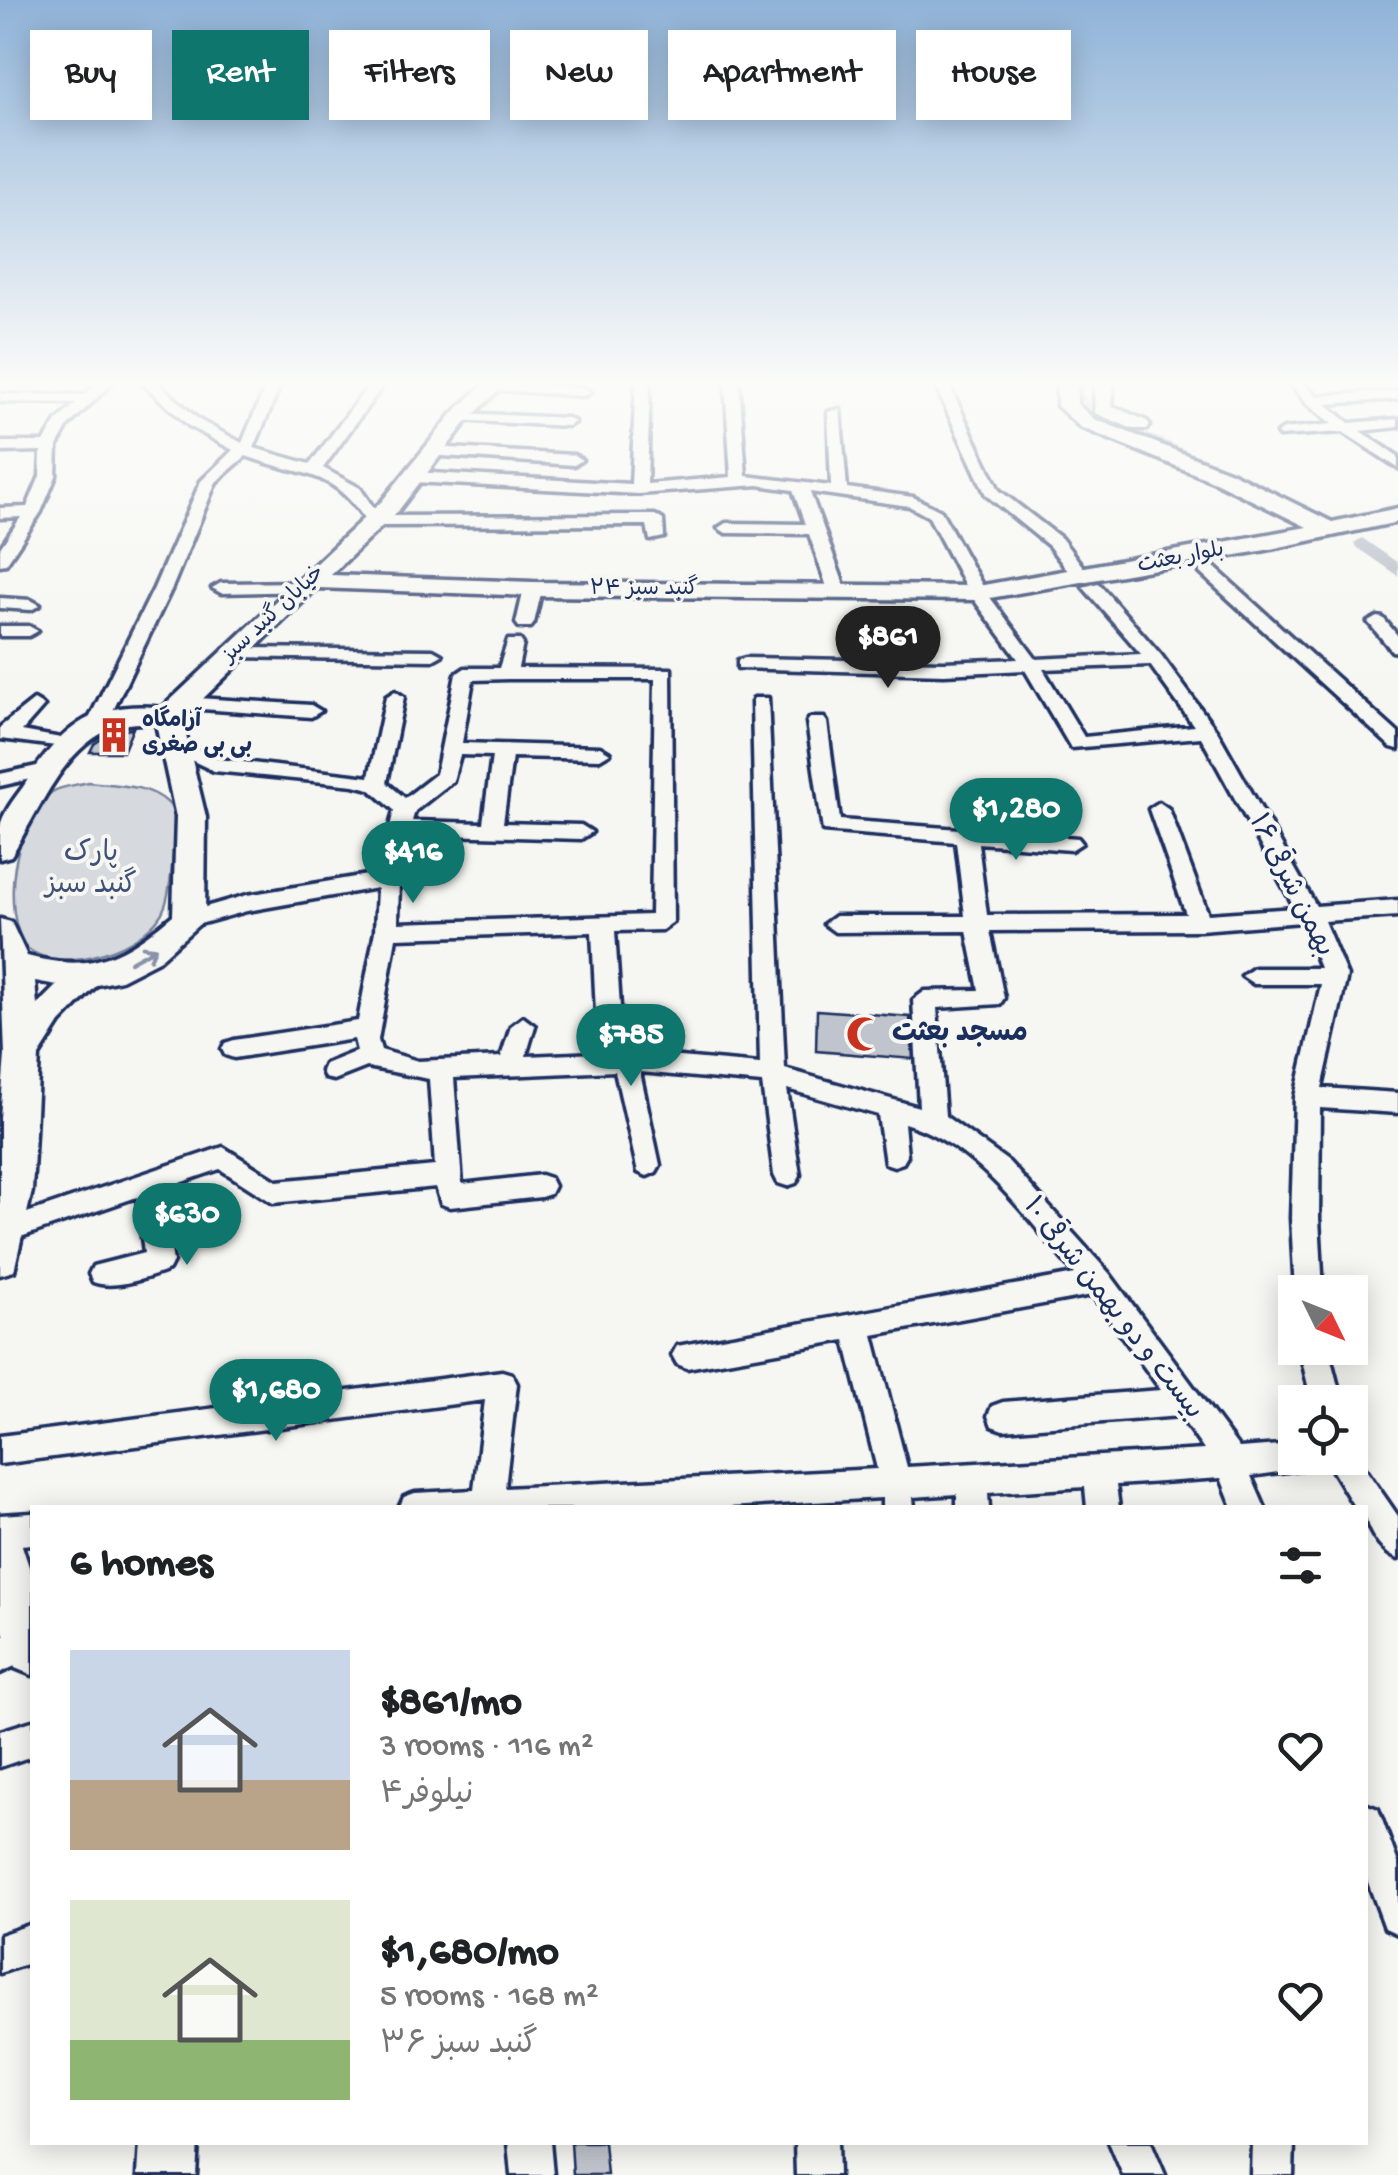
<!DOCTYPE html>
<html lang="en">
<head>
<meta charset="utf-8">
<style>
  body { margin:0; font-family:"Gochi Hand","Playpen Sans Arabic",sans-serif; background:#f6f6f6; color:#202124; height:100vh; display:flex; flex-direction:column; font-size:38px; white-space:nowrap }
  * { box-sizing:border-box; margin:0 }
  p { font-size:32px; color:#757577 }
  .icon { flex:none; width:55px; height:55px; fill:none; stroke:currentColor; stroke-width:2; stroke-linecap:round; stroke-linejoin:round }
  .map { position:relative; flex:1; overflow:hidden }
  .details { position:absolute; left:30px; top:1505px; width:1338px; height:640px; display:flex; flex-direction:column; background:#fff; border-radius:0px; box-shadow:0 5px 25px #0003 }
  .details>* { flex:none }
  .hud { position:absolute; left:30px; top:30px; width:1340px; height:90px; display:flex; gap:20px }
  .needle { width:65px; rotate:133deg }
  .tools { position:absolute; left:1278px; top:1275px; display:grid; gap:20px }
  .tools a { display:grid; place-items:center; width:90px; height:90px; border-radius:0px; background:#fff; box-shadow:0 5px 25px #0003; font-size:50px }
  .price { position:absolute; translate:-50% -85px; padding:0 22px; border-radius:35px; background:#0f766e; color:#fff; font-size:32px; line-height:65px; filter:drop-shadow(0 2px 5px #0008) }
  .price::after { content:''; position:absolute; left:50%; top:60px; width:30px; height:22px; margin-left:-15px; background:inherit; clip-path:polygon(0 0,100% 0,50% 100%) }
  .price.on { background:#222; color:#fff }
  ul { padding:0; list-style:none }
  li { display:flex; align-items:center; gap:30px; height:250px; padding:0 40px }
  li span { display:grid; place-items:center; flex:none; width:280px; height:200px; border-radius:0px; color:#555 }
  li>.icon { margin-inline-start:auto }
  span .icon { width:120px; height:120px; fill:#fffc; stroke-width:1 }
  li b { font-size:42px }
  h2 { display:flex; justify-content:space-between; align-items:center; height:120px; padding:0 40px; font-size:42px }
  .chip { padding:0 35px; border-radius:0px; background:#fff; box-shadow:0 5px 25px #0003; font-size:35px; line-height:90px }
  .chip.on { background:#0f766e; color:#fff }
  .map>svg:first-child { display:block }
</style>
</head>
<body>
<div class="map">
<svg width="1398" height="2175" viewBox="0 0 1398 2175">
  <rect width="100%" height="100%" fill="#f6f6f2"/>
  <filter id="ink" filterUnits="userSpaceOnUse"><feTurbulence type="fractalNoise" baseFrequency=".01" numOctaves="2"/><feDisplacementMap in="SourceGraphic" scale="20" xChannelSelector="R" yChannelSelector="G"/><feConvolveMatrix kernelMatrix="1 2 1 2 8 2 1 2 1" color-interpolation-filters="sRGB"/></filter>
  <g filter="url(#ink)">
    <path fill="#d6d9dd" stroke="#78849e" stroke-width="2.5" d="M 88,782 C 113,785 149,784 168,803 C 179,814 175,831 174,846 C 172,865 171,889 165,906 C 151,947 60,977 27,948 C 0,914 13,820 52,792 C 61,786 78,785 88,782 Z"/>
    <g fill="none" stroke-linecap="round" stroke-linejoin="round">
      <path fill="#abb2c0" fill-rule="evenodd" d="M 1078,381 L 1093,381 L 1082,392 C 1103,432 1156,429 1189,453 L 1176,456 C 1137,442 1087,431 1067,391 Z
        M 1362,538 L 1398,563 L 1398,576 L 1356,547 L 1354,543 Z"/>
    </g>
    <path fill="#c0c4cd" stroke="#1b2f5e" stroke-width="2.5" d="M 133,728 L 123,752 L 90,752 L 94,744 L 106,736 Z
      M 817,1010 L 910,1017 L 913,1059 L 816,1051 Z
      M 571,2142 L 604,2142 L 607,2175 L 573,2175 Z"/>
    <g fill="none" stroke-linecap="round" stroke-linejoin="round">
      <defs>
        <path id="street" d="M 99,381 L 114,381 L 68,426 L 57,446 L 56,476 L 41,512 L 6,564 L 0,565 L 0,548 L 21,517 L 0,518 L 0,508 L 27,507 L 40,476 L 41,451 L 0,452 L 0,442 L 44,442 L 57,421 L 76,403 L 0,402 L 0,394 L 85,395 Z
          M 140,381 L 156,381 L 199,420 L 242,443 L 268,381 L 282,381 L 254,448 L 310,464 L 372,381 L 386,381 L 323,468 L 360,488 L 379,516 L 655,515 L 663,520 L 664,537 L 650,540 L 647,525 L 374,526 L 368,524 C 331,466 304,478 246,456 L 216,482 L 172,588 L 107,723 L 97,729 L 90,727 L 87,723 L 154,588 L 201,481 L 233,450 L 189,426 Z
          M 636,381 L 650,381 L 647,484 L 731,477 L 725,381 L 739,381 L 746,476 L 831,486 L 828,412 L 840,409 L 847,488 L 913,497 L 941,511 L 986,592 L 1036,659 L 1141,654 L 1083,587 L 1098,583 L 1161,655 L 1217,731 L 1316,906 L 1398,900 L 1398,916 L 1324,921 L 1347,976 L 1322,1088 L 1398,1093 L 1398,1113 L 1320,1108 L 1319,1218 L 1323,1292 L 1295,1292 L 1291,1218 L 1295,1097 L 1321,984 L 1254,984 L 1242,976 L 1254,968 L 1320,968 L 1302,922 L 1200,930 L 990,931 L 1004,998 L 1000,1004 L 937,1008 L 945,1116 L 1009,1162 L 1109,1273 L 1239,1448 L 1295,1444 L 1295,1458 L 1311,1458 L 1307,1468 L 1251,1476 L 1265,1508 L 1233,1508 L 1221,1478 L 1116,1485 L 1119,1508 L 1087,1508 L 1085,1487 L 988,1493 L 989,1508 L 957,1508 L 957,1494 L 913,1497 L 914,1508 L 882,1508 L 882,1498 L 710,1508 L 399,1508 L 404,1497 L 415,1493 L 474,1490 L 485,1400 L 0,1464 L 0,1436 L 502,1371 L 512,1374 L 517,1384 L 505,1488 L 877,1469 L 845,1340 L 687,1368 L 677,1364 L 672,1355 L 677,1346 L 1075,1274 C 1027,1219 977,1144 904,1123 L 907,1156 L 903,1163 L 894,1166 L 885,1163 L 878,1115 L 787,1089 L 800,1175 L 796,1183 L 787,1186 L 778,1183 L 774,1175 L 762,1083 L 640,1072 L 660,1165 L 656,1172 L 647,1176 L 638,1172 L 615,1071 L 454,1078 L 462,1184 L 541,1175 L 550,1178 L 554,1186 L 550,1194 L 541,1197 L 450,1207 L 441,1204 L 436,1187 L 273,1203 L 220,1169 L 162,1189 L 173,1262 L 169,1270 C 148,1278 114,1290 93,1282 L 89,1274 L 93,1266 L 144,1253 L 137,1197 L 6,1242 L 0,1240 L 0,1222 L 223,1147 L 277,1181 L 435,1166 L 429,1079 L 367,1067 L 334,1080 L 325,1078 L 322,1071 L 325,1064 L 357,1051 L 354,1039 L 234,1058 L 225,1055 L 222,1049 L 225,1043 L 234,1040 L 358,1021 L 375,931 L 377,888 L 247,911 L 189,927 L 178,919 L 181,914 L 247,895 L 379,873 L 394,810 L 370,789 L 354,785 L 214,771 L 170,750 L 170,742 L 184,742 L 218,759 L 369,777 L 386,697 L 395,691 L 404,697 L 387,783 L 405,798 L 436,774 L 456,674 L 465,668 L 499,668 L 508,640 L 520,640 L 523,644 L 518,668 L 671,669 L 673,922 L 662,930 L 615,931 L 623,1052 L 760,1064 L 752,702 L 754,698 L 768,698 L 785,1069 L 919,1107 L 913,1000 L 925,991 L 979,990 L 967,931 L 835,932 L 824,924 L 835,916 L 965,916 L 956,842 L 823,831 L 807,722 L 810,718 L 824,718 L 827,722 L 840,820 L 1078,838 L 1082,843 L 1071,850 L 978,843 L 987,915 L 1186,914 L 1149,809 L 1159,802 L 1169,809 L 1208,914 L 1295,908 L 1201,737 L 1071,748 L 1025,670 L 944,674 L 738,668 L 738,660 L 745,658 L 944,662 L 1018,659 L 969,593 L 929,517 L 909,506 L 810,492 L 846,590 L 837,595 L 828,590 L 809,534 L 726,533 L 718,528 L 726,523 L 805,524 L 793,490 L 758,485 L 639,494 L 413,482 L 405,477 L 413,472 L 631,484 ZM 1150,665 L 1194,726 L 1084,737 L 1043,669 ZM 508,679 L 655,679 L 651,915 L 398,923 L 399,879 L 409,834 L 581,839 L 592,832 L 581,825 L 503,823 L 512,757 L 600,759 L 610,753 L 600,747 L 462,743 L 473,680 ZM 460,755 L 492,756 L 483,823 L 412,821 L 415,811 L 453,781 ZM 592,932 L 598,1053 L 526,1056 L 535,1026 L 523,1017 L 511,1026 L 501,1057 L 418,1061 L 381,1050 L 378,1040 L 396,938 ZM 1092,1295 L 1161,1390 L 1003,1402 L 992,1406 L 988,1416 L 992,1426 L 1003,1430 L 1180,1416 L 1204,1450 L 907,1467 L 873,1335 Z
          M 933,381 L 947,381 L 999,490 L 1061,538 L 1090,576 L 1087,580 L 1075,580 L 1049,546 L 986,495 Z
          M 1288,381 L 1302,381 L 1317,396 L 1398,391 L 1398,399 L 1326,404 L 1349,423 L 1398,419 L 1398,427 L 1360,431 L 1398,456 L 1398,468 L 1343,432 L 1279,436 L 1277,433 L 1284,429 L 1332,424 L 1307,404 Z
          M 491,382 L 584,388 L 591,392 L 584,396 L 486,389 L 484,386 Z
          M 460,413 L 568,418 L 575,422 L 568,426 L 455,420 L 455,414 Z
          M 433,447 L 574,455 L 582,460 L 574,465 L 428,455 L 425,452 Z
          M 1200,565 L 1212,565 L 1398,733 L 1398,749 L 1391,747 L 1200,573 Z
          M 303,582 L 309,583 L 309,591 L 221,593 L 212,588 L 221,583 Z
          M 533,584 L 542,589 L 534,623 L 531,627 L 519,627 L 516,623 L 524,589 Z
          M 0,598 L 31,600 L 40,605 L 31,610 L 0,608 Z
          M 1377,617 L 1383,618 L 1398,636 L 1398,652 L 1392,651 L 1368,622 Z
          M 0,626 L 29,626 L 38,631 L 29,636 L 0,636 Z
          M 233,648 L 433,650 L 442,655 L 433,660 L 227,657 L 224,653 Z
          M 181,697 L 311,705 L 321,711 L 311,717 L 174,707 L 174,699 Z
          M 34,700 L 44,706 L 22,731 L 72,740 L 72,748 L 0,739 L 0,727 Z
          M 46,764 L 53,766 L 53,774 L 0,786 L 0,774 Z
          M 1299,1348 L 1328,1348 L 1342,1402 L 1312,1402 Z
          M 1351,1448 L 1398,1516 L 1398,1559 C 1379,1551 1365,1528 1365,1508 L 1355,1508 L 1325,1458 L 1350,1458 Z
          M 32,1513 L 32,1544 L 0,1547 L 0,1515 Z
          M 30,1624 L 32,1658 L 0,1673 L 0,1638 Z
          M 32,1721 L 32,1756 L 0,1767 L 0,1731 Z
          M 1365,1804 L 1378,1809 L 1398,1863 L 1398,1934 L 1385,1928 L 1365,1874 Z
          M 32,1924 L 32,1962 L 0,1973 L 0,1935 Z
          M 508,2142 L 550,2142 L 553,2175 L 511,2175 Z
          M 795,2142 L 837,2142 L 838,2175 L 796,2175 Z
          M 1109,2142 L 1151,2142 L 1165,2175 L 1123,2175 Z
          M 1252,2142 L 1294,2142 L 1293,2175 L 1251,2175 Z"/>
        <path id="secondary" d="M 487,381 L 508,381 L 467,421 L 398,511 L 331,575 L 533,582 L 978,586 L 1307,527 L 1215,482 L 1080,427 L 1057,406 L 1057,381 L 1077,381 L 1077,404 L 1094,419 L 1231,472 L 1332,522 L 1398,508 L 1398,522 L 1266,550 L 978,600 L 533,596 L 317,588 L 182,719 L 206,817 L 205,919 L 158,961 L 121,980 L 97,985 L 60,1023 L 39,1056 L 32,1191 L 14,1271 L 0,1275 L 0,1118 L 5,1055 L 0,919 L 11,922 L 27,956 C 93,973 123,957 173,915 L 176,817 L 156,724 C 75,713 46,800 11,856 L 0,859 C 0,849 0,837 0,827 C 2,814 15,798 23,787 C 58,731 92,699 162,708 L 382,501 L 453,413 ZM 35,981 L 57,985 L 37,1005 Z
          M 1094,381 L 1114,381 L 1112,406 L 1147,421 L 1150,425 L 1147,429 L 1133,429 L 1095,413 Z
          M 0,1521 L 16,1527 L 32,1576 L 32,1675 L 15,1668 L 0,1622 Z
          M 140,2142 L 198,2142 L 196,2175 L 138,2175 Z"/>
      </defs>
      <use href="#street" stroke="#1b2f5e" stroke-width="7"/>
      <use href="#secondary" stroke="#1b2f5e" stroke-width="7"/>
      <use href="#street" fill="#f6f6f2" fill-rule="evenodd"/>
      <use href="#secondary" fill="#f6f6f2" fill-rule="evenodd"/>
    </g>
    <defs><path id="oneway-shaft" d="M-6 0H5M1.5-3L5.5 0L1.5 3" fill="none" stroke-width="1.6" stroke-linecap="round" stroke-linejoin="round" transform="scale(2.5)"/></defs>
    <use stroke="#8892a8" href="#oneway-shaft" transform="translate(143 955) rotate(-29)"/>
  </g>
  <linearGradient id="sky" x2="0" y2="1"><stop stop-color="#8fb3d8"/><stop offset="0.56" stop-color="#fbfbf9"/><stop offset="1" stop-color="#fbfbf9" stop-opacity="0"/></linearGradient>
  <rect width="1398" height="685" fill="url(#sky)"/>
  <defs>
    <symbol id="building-bare" viewBox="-9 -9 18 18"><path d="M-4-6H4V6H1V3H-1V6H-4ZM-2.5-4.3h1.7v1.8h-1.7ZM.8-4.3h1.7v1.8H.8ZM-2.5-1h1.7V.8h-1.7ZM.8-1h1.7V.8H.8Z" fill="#c8321e" stroke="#f6f6f2" stroke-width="2.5" paint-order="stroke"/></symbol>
    <symbol id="mosque-bare" viewBox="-9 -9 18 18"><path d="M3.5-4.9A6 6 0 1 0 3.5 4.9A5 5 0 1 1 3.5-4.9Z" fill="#c8321e" stroke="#f6f6f2" stroke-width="2.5" paint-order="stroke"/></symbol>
  </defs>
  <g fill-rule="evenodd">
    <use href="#building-bare" x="89" y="710" width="50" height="50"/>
    <use href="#mosque-bare" x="839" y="1009" width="50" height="50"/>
  </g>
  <g text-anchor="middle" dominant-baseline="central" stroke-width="8" stroke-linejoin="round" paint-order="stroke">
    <g font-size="22" fill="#1b2f5e" stroke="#f6f6f2">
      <text transform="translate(1181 559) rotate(-11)">بلوار بعثت</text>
      <text x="644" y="590">گنبد سبز ۲۴</text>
      <text transform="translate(274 615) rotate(-43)">خیابان گنبد سبز</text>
    </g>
    <g font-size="22" font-weight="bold" fill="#1b2f5e" stroke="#f6f6f2" text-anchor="start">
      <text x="142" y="722">آرامگاه<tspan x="142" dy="25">بی بی صغری</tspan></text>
    </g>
    <g font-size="28" fill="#405177" stroke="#f6f6f2">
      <text x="91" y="854">پارک<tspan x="91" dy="32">گنبد سبز</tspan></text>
    </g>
    <g font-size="28" fill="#1b2f5e" stroke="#f6f6f2">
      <text transform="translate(1290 886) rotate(63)">بهمن شرقی ۱۶</text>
      <text transform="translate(1112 1309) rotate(52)">بیست و دو بهمن شرقی ۱۰</text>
    </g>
    <g font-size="28" font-weight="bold" fill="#1b2f5e" stroke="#f6f6f2" text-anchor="start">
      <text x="892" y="1034">مسجد بعثت</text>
    </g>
  </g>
</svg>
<div class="tools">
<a><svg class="needle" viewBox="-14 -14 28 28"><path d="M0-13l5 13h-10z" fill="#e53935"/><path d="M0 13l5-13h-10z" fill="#757577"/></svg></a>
<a><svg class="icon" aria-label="locate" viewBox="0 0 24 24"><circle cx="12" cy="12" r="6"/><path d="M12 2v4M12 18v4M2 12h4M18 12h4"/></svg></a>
</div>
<b class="price on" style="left:888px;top:691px">$861</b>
<b class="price" style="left:1016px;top:863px">$1,280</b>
<b class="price" style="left:413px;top:906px">$416</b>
<b class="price" style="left:631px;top:1089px">$785</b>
<b class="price" style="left:187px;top:1268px">$630</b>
<b class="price" style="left:276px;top:1444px">$1,680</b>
<div class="hud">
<a class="chip">Buy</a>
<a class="chip on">Rent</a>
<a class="chip">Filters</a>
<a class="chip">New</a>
<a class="chip">Apartment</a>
<a class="chip">House</a>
</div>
<section class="details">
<h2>6 homes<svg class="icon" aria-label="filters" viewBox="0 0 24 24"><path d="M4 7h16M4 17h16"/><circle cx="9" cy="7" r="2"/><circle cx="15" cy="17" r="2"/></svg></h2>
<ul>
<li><span style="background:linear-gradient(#c9d6e8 65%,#b9a48a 0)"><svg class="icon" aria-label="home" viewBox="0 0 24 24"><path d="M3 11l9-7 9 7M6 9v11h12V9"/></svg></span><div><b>$861/mo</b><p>3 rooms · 116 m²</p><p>نیلوفر۴</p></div><svg class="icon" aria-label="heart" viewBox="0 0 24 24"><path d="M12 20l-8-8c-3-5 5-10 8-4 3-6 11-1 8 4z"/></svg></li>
<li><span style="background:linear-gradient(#dfe7d0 70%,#8fb573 0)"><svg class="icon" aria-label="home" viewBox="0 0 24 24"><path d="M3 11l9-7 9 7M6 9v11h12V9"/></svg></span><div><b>$1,680/mo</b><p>5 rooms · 168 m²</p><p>گنبد سبز ۳۶</p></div><svg class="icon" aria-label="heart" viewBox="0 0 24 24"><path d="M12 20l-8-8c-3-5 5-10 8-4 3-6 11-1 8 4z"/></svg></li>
</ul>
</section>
</div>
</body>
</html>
